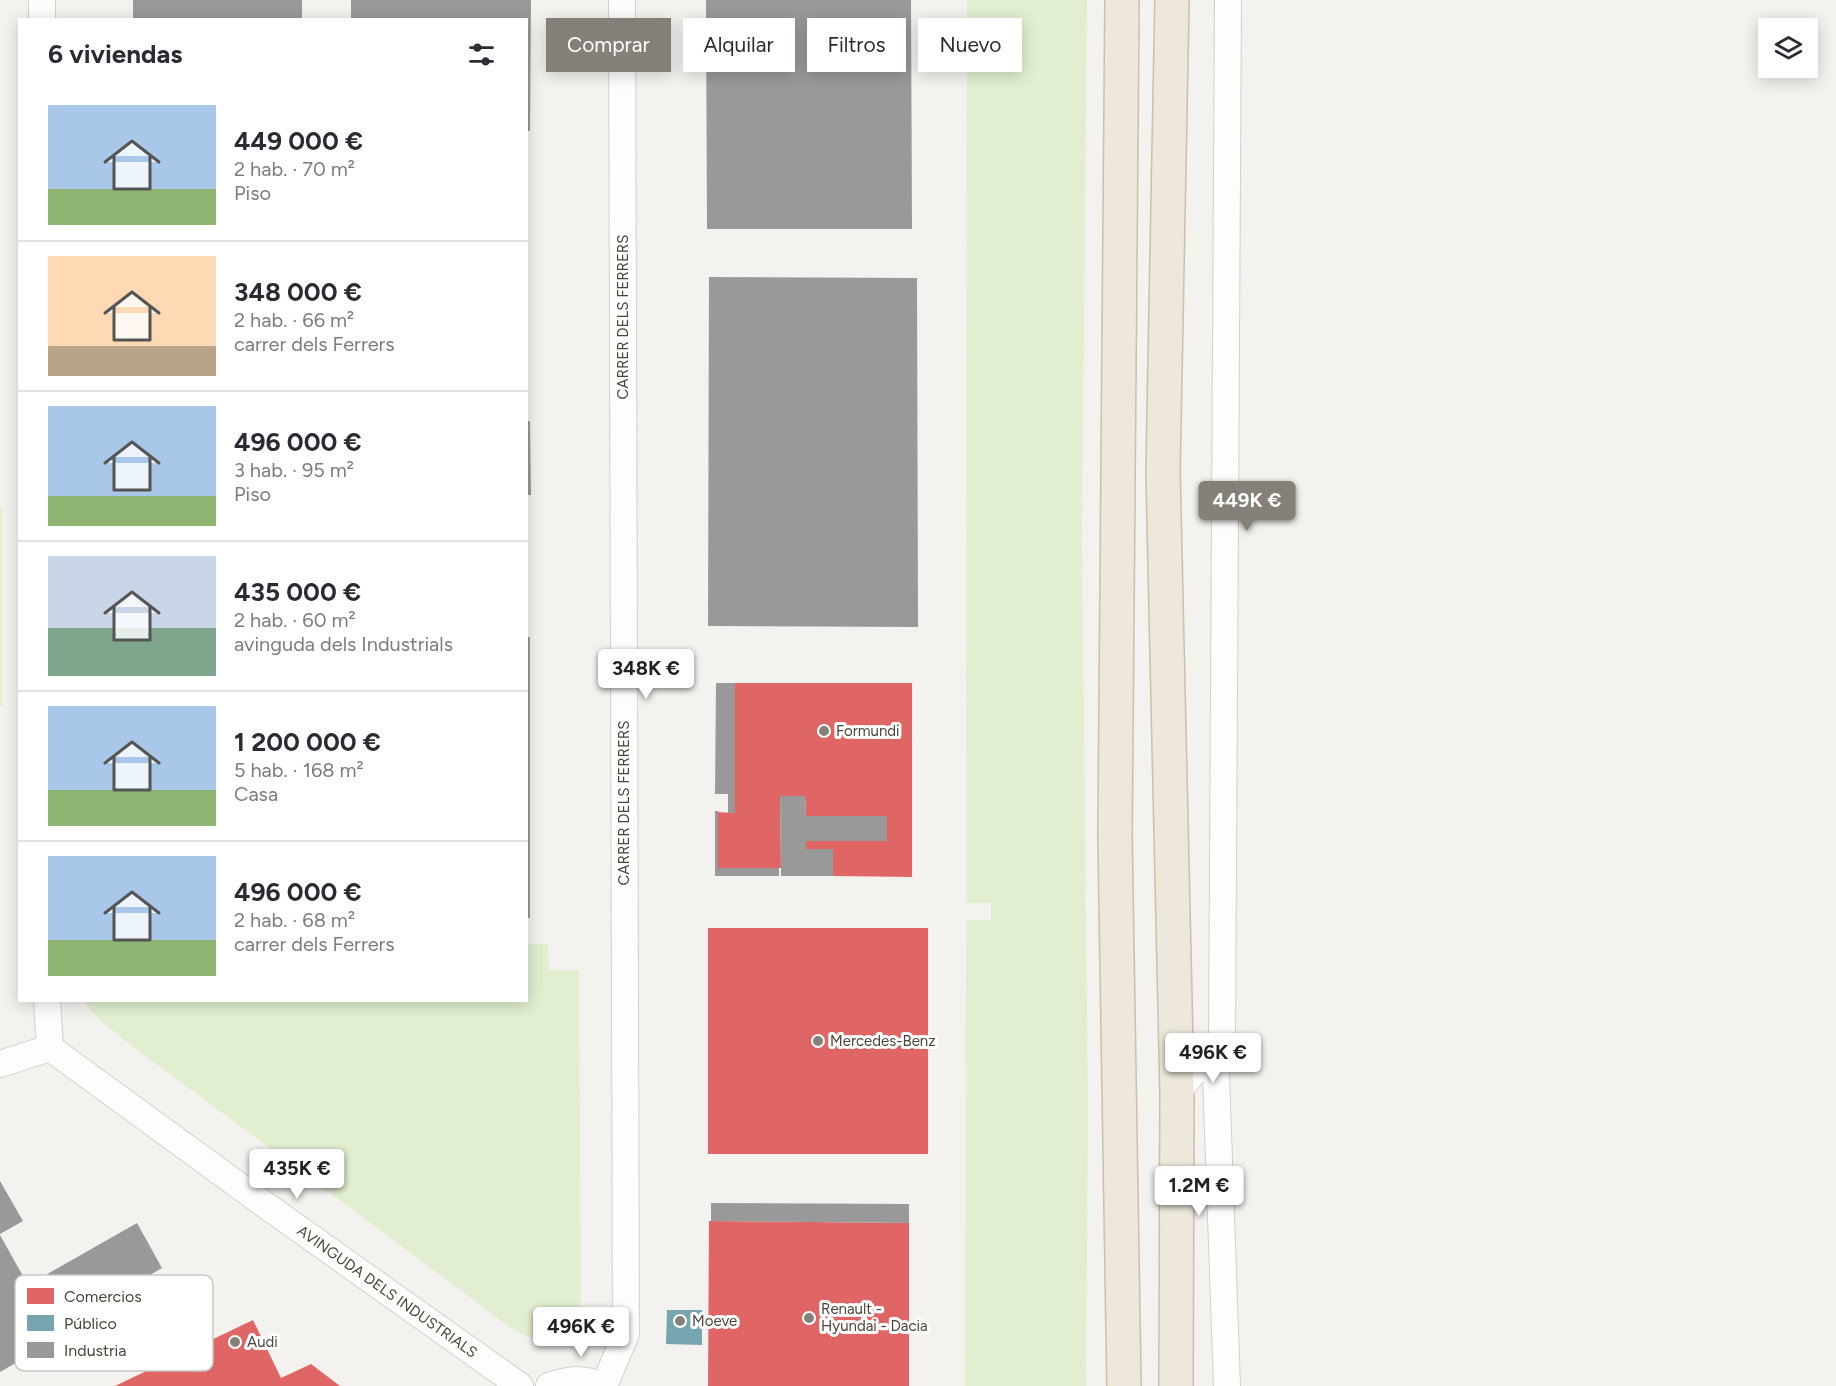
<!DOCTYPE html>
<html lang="es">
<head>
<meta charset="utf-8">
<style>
  body { margin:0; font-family:Figtree,sans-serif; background:#f2f2f3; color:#2b2b33; height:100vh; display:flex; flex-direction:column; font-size:22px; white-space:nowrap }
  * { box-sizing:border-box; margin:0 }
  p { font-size:20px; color:#7c7c81 }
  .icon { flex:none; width:33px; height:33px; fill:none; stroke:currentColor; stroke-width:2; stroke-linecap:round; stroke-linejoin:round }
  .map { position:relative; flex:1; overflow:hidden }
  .details { position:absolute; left:18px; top:18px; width:510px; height:984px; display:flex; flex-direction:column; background:#fff; border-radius:0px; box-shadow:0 3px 15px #0003 }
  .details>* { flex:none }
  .banner { position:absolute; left:546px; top:18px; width:570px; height:54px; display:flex; gap:12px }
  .fabs { position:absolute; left:1758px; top:18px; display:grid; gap:12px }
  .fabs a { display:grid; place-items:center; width:60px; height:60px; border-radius:0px; background:#fff; box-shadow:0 3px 15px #0003; font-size:30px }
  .price { position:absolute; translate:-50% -51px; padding:0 14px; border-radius:6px; background:#fff; color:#222; font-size:20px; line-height:39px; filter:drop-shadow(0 2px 3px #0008) }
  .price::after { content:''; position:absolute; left:50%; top:36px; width:18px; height:14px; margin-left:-9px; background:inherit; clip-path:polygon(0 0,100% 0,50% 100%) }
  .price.active { background:#868178; color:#fff }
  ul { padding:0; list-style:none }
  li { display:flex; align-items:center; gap:18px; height:150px; padding:0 30px }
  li+li { border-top:2px solid #e1e1e2 }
  li span { display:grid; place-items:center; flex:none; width:168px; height:120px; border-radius:0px; color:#555 }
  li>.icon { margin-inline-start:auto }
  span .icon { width:72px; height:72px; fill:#fffc; stroke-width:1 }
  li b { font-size:26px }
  h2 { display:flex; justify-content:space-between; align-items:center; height:72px; padding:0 30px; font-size:26px }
  .chip { padding:0 21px; border-radius:0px; background:#fff; box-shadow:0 3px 15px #0003; font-size:21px; line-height:54px }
  .chip.active { background:#868178; color:#fff }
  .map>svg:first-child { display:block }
</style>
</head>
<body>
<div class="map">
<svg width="1836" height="1386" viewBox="0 0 1836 1386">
  <rect width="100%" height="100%" fill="#f4f2ee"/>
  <path fill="#e1eecf" d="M 967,0 L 1087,0 L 1082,539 L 1088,1107 L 1086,1386 L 965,1386 L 966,920 L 991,920 L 991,903 L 966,903 Z
    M 0,507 L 2,507 L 2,706 L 0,706 Z
    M 527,944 L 548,944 L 549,970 L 579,970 L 581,1308 C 572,1329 553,1344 529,1337 C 514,1333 484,1307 470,1297 L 131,1045 C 114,1031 96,1020 85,1001 L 526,1000 Z"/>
  <path fill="#e06666" d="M 735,683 L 912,683 L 912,877 L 833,876 L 833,849 L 806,849 L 806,841 L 887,841 L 887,816 L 806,816 L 805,796 L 780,796 L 781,868 L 718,868 L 718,812 L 735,813 Z
    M 708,928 L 928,928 L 928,1154 L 708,1154 Z
    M 709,1221 L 909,1223 L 909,1386 L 708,1386 Z
    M 253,1320 L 281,1378 L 311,1364 L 340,1386 L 115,1386 Z"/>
  <path fill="#76a5af" d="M 667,1310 L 702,1310 L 702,1345 L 666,1344 Z"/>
  <path fill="#999" d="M 133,0 L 302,0 L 302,20 L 133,20 Z
    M 351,0 L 531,0 L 530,131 L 526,131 L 526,20 L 351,20 Z
    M 706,0 L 911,0 L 912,229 L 707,229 Z
    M 709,277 L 917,278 L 918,627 L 708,626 Z
    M 526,421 L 530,421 L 531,495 L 526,495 Z
    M 526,637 L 530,637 L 530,918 L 526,918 Z
    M 716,683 L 735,683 L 735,813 L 728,813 L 728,794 L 715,794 Z
    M 780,796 L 805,796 L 806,816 L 887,816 L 887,841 L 806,841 L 806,849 L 833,849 L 833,876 L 781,876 Z
    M 715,811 L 718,811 L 718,868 L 779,868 L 779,876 L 715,876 Z
    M 0,1181 L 23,1221 L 0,1234 Z
    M 711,1203 L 909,1204 L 909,1223 L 711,1221 Z
    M 137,1223 L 162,1268 L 105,1301 L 110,1309 L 0,1372 L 0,1235 L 28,1285 Z"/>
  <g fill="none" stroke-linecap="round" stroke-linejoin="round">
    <defs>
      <g id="street">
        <path d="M 42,0 L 42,20"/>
        <path d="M 47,1000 L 50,1048"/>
        <path d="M 1215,1047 L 1227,1386"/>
        <path id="s1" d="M 50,1048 L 264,1204 L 520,1386"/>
        <path d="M 0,1064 L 50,1048"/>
        <path d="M 1177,1093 L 1222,1037 L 1228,0"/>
        <path d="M 549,1386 C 571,1378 583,1378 604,1386"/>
        <path d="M 604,1386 L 626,1334 L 622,0"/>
      </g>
      <path id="highway" d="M 1122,0 L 1115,836 L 1124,1386
        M 1172,0 L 1163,471 L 1177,1093 L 1176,1386"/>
    </defs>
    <use href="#street" stroke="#d2d0cb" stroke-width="28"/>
    <use href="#highway" stroke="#ccbfa9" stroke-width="36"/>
    <use href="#street" stroke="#fdfdfc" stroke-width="26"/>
    <use href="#highway" stroke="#ede8db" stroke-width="33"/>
  </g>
  <g fill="#868178" stroke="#fff" stroke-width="2">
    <circle cx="824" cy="731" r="6"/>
    <circle cx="818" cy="1041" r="6"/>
    <circle cx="809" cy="1318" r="6"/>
    <circle cx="680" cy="1321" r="6"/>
    <circle cx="235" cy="1342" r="6"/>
  </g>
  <g text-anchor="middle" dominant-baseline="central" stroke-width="6" stroke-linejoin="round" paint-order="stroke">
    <g font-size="15" fill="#4b4439" stroke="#fff">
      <text transform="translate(623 317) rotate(-90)">CARRER DELS FERRERS</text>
      <text transform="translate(624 803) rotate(-90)">CARRER DELS FERRERS</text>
      <text stroke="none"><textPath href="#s1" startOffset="416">AVINGUDA DELS INDUSTRIALS</textPath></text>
    </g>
    <g font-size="15" fill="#4b4439" stroke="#fff" text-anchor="start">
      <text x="836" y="731">Formundi</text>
      <text x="830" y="1041">Mercedes-Benz</text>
      <text x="821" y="1309">Renault -<tspan x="821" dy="17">Hyundai - Dacia</tspan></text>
      <text x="692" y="1321">Moeve</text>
      <text x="247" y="1342">Audi</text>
    </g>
  </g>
  <rect x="15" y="1275" width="198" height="96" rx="9" fill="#fff" stroke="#c9c7c4" stroke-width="1.5"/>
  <rect x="27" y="1288" width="27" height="16" fill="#e06666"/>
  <rect x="27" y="1315" width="27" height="16" fill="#76a5af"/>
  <rect x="27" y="1342" width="27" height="16" fill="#999"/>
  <g font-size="16" fill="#4b4439">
    <text x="64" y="1302">Comercios</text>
    <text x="64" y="1329">Público</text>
    <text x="64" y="1356">Industria</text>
  </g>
</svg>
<div class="fabs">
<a><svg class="icon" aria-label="layers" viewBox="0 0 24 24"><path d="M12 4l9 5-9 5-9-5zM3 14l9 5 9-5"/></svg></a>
</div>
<b class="price active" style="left:1247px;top:532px">449K €</b>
<b class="price" style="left:646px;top:700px">348K €</b>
<b class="price" style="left:1213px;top:1084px">496K €</b>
<b class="price" style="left:297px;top:1200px">435K €</b>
<b class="price" style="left:1199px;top:1217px">1.2M €</b>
<b class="price" style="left:581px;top:1358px">496K €</b>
<div class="banner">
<a class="chip active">Comprar</a>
<a class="chip">Alquilar</a>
<a class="chip">Filtros</a>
<a class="chip">Nuevo</a>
</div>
<section class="details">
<h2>6 viviendas<svg class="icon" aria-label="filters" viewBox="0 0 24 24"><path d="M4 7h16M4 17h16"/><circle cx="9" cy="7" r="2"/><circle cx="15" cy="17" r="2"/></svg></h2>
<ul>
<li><span style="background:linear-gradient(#a9c7e8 70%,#8fb573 0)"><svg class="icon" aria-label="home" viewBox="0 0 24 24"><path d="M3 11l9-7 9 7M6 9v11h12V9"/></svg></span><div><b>449 000 €</b><p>2 hab. · 70 m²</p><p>Piso</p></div></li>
<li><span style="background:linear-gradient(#ffd9b3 75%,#b9a48a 0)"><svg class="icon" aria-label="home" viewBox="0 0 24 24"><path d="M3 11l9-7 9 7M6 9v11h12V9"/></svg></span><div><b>348 000 €</b><p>2 hab. · 66 m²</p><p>carrer dels Ferrers</p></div></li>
<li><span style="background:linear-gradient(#a9c7e8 75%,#8fb573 0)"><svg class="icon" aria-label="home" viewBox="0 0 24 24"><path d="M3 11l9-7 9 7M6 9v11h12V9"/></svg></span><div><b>496 000 €</b><p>3 hab. · 95 m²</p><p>Piso</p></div></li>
<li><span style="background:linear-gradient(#c9d6e8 60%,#7fa58c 0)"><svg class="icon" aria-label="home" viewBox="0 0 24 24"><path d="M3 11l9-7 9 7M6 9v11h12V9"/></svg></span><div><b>435 000 €</b><p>2 hab. · 60 m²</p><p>avinguda dels Industrials</p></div></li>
<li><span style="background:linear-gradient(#a9c7e8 70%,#8fb573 0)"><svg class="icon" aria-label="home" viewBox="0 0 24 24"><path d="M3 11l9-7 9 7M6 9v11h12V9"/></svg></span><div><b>1 200 000 €</b><p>5 hab. · 168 m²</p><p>Casa</p></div></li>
<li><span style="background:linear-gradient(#a9c7e8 70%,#8fb573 0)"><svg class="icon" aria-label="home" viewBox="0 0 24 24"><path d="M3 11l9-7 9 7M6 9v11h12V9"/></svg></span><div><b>496 000 €</b><p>2 hab. · 68 m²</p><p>carrer dels Ferrers</p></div></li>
</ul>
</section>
</div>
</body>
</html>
